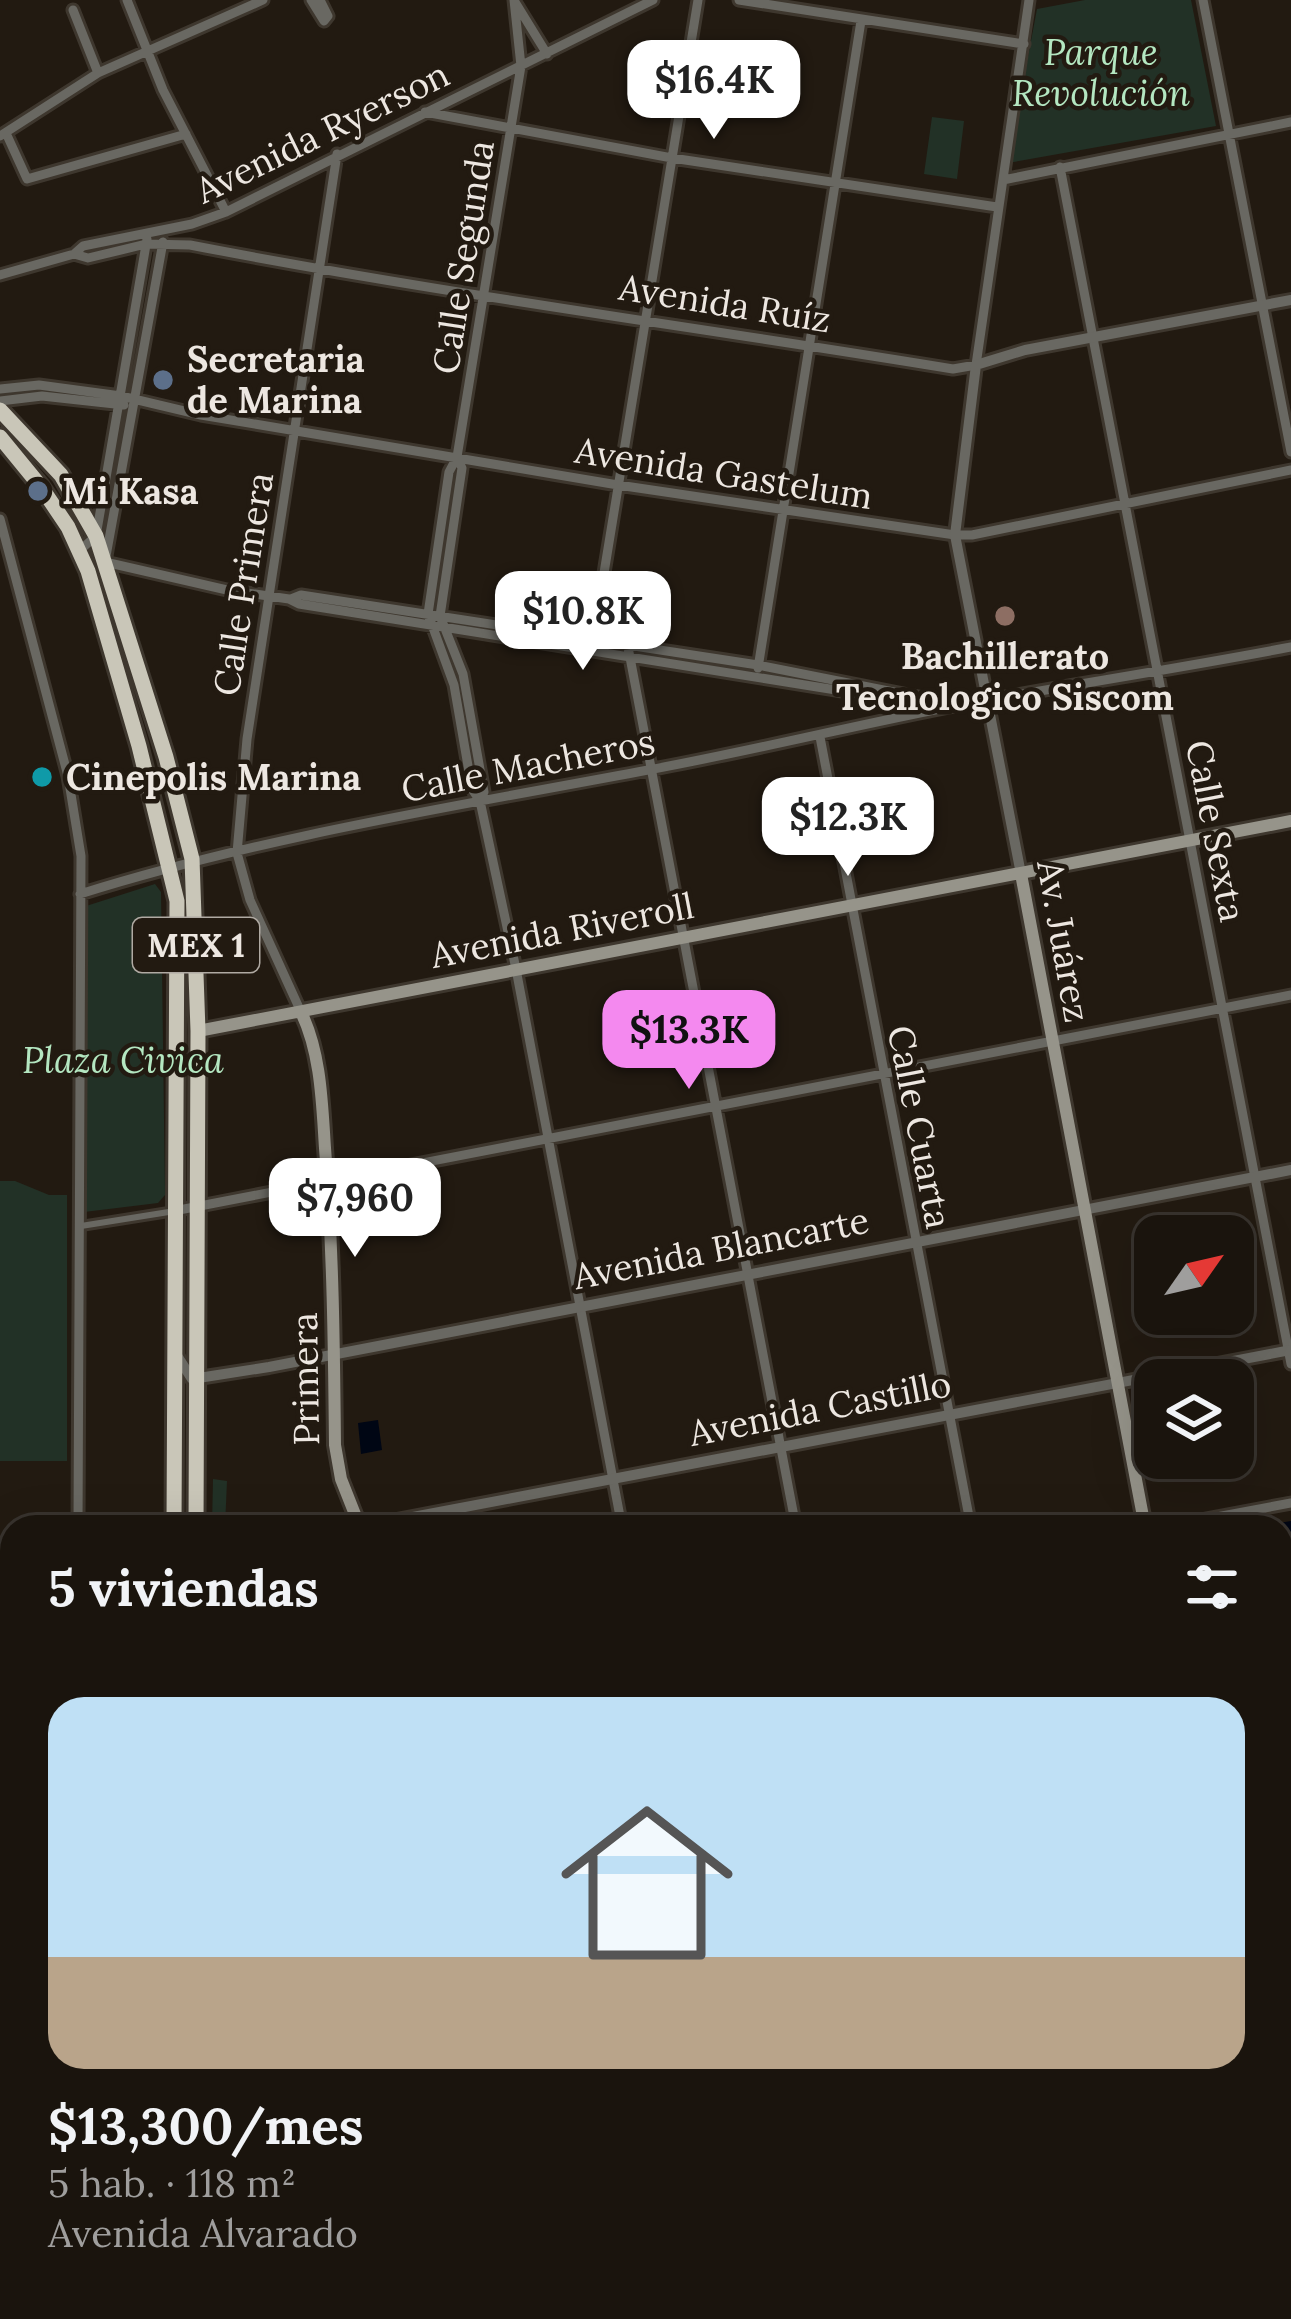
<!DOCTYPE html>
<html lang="es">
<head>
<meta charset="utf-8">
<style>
  body { margin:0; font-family:Lora,serif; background:#231d16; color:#f1f3f6; height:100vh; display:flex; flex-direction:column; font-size:45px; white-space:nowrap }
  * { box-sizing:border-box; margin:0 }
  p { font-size:39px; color:#9f9e9d }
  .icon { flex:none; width:66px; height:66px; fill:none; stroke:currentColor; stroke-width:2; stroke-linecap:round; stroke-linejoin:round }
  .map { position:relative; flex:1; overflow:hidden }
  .details { position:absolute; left:0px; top:1515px; width:1293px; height:804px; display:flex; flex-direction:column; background:#1a140d; border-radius:36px 36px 0 0; box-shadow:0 12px 48px #0002,0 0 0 3px #38332e }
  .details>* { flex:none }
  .needle { width:78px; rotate:56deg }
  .controls { position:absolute; left:1134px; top:1215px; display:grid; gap:24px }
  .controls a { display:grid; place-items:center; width:120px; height:120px; border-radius:24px; background:#1a140d; box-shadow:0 12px 48px #0002,0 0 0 3px #38332e; font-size:60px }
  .price { position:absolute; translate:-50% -102px; padding:0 27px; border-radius:24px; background:#fff; color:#222; font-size:39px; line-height:78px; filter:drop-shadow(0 3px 6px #0008) }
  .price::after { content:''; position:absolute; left:50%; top:72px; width:36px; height:27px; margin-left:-18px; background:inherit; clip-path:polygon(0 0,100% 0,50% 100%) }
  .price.active { background:#f489ef; color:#111 }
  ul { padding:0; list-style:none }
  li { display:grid; align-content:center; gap:24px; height:636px; padding:0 48px }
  li span { display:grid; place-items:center; height:372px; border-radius:36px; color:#555 }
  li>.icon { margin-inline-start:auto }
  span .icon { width:216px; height:216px; fill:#fffc; stroke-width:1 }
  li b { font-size:51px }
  h2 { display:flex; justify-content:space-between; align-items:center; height:144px; padding:0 48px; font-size:51px }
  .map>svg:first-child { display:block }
</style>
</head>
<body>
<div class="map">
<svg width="1291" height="2319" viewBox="0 0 1291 2319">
  <rect width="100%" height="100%" fill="#221a11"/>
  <path fill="#2f1e16" d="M 53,2307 L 207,2307 L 199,2319 L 47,2319 Z"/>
  <path fill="#223126" d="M 1085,0 L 1191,0 L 1216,126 L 1008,163 L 1037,9 Z
    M 932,117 L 964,121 L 957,179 L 924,174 Z
    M 155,884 L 161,892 L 165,1195 L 158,1203 L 84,1212 L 83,907 Z
    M 15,1181 L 49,1195 L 67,1195 L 67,1461 L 0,1461 L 0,1181 Z
    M 213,1479 L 227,1481 L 225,1527 L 212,1527 Z
    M 149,2307 L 207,2307 L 199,2319 L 165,2319 Z"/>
  <path fill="#000614" d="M 378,1420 L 382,1450 L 361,1454 L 358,1423 Z
    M 1291,1521 L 1291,1572 L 1281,1574 L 1281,1527 L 1255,1527 Z
    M 0,1588 L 12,1591 L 12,1665 L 0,1662 Z"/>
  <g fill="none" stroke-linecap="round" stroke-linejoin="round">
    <defs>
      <path id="pedestrian" d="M 81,1226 L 175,1211"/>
      <path id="minor" d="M 127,0 L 163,90 L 226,212
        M 311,0 L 324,21 L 328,16 L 320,0
        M 514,0 L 521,66 L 457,457 L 449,472 L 428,614 L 454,685 L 472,789 L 480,801 L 516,969 L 622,1527
        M 739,0 L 1024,44
        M 1203,0 L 1291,452
        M 515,2 L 547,54
        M 73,10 L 98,73
        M 425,112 L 672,158 L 997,207
        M 6,133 L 27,179 L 186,134
        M 0,136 L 98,73 L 263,0
        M 1060,167 L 1291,1364
        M 1003,180 L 1291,122
        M 74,254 L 88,258 L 146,244 L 190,245 C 443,294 698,327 953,369 L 976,365 L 1029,0
        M 0,275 L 74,254 L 83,246 L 192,224 L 226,212 L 653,0
        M 0,389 L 39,385 L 121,396 L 201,415 L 618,485 L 955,535 L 972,535 L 1291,470
        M 0,401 L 42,396 L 124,405
        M 457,457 L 462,468 L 440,616 L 463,674 L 484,792 L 480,801
        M 0,519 L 68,776 L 81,856 L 78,1527
        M 79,551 L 96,536 L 147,239
        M 106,556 L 163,242
        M 105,562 L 227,590 L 289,599 L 299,604 L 892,699
        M 291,599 L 301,595 L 758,665 L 954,704
        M 593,640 L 698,0
        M 628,647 L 796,1527
        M 758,668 L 861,21
        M 820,737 L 971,1527
        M 80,894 C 265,836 458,806 648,770 C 752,751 855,725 960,705 C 1070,685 1181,668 1291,647
        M 301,1012 L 250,900 L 237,853 L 247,739 L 337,154
        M 179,1210 L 1291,995
        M 1163,1527 L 1291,1503
        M 1281,1593 L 1291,1591
        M 1281,1698 L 1291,1697
        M 1281,1875 L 1291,1873
        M 0,1979 L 12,1983
        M 1281,2050 L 1291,2048
        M 0,2201 L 12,2206
        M 1281,2228 L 1291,2226
        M 246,2307 L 269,2319
        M 407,2307 L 463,2310
        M 770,2307 L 772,2319
        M 944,2307 L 947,2319
        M 1119,2307 L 1121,2319
        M 215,2319 L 222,2307
        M 362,2319 L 369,2307
        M 375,2319 L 382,2307
        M 810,2319 L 872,2307"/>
      <path id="tertiary" d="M 1021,874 L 955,535 L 976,365 L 1025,350 L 1291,300
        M 176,1354 L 192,1379 L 269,1367 L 1291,1170
        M 360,1527 L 1291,1350"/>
      <path id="secondary" d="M 1021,874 L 1145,1527
        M 301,1012 C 321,1053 322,1103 325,1148 C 333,1247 334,1346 335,1445 L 341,1479 L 360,1527
        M 198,1031 L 1291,821
        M 1281,2238 L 1291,2290
        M 586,2307 L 589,2319
        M 599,2307 L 602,2319"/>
      <path id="trunk" d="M 0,410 L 61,475 L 96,536 L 166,757 L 192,859 L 198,1031 L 196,1527
        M 0,437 L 41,487 L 68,527 L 88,571 L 139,746 L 177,901 L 174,1527
        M 0,2186 L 12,2153
        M 0,2249 L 12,2224"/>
    </defs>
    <use href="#pedestrian" stroke="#3e372e" stroke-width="12"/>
    <use href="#minor" stroke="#3e372e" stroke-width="15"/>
    <use href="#tertiary" stroke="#3e372e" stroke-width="16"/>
    <use href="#secondary" stroke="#3e372e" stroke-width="18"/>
    <use href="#trunk" stroke="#3e372e" stroke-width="21"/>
    <use href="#pedestrian" stroke="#696862" stroke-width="6"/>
    <use href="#minor" stroke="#696862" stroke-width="9"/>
    <use href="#tertiary" stroke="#696862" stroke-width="10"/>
    <use href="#secondary" stroke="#96948a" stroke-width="12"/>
    <use href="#trunk" stroke="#c9c6b8" stroke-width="15"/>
  </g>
  <g fill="#5c6f8a" stroke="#221a11" stroke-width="4.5">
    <circle cx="163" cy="380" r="12"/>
    <circle cx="38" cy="491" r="12"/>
  </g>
  <circle fill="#8d6e63" stroke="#221a11" stroke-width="4.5" cx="1005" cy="616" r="12"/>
  <circle fill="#0f9aa8" stroke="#221a11" stroke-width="4.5" cx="42" cy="777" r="12"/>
  <g text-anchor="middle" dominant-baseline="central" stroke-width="9" stroke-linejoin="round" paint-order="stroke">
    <rect fill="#221a11" stroke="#b0aaa3" stroke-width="3" x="133" y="918" width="126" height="54" rx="9"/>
    <g font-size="33" font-weight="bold" fill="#ede7e1">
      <text x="196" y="945">MEX 1</text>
    </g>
    <g font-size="36" font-style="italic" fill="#b4e7c1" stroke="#221a11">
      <text x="1101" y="52">Parque<tspan x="1101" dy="41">Revolución</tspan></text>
      <text x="123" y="1060">Plaza Civica</text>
    </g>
    <g font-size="36" fill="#ede7e1" stroke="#221a11">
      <text transform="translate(322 132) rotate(-26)">Avenida Ryerson</text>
      <text transform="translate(463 257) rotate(-81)">Calle Segunda</text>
      <text transform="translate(725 303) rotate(9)">Avenida Ruíz</text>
      <text transform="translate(724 473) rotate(9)">Avenida Gastelum</text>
      <text transform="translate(243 584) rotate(-81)">Calle Primera</text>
      <text transform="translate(528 765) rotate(-11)">Calle Macheros</text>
      <text transform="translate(1216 831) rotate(79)">Calle Sexta</text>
      <text transform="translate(562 930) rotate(-11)">Avenida Riveroll</text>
      <text transform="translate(1064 941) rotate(80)">Av. Juárez</text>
      <text transform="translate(920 1127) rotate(79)">Calle Cuarta</text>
      <text transform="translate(721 1248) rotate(-11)">Avenida Blancarte</text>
      <text transform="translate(305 1379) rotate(-91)">Primera</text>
      <text transform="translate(820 1408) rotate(-11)">Avenida Castillo</text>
    </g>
    <g font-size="36" font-weight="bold" fill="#ede7e1" stroke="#221a11" text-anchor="start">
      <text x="187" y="359">Secretaria<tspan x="187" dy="41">de Marina</tspan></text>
      <text x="62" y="491">Mi Kasa</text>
      <text x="1005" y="656" text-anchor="middle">Bachillerato<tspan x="1005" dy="41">Tecnologico Siscom</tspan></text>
      <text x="66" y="777">Cinepolis Marina</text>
    </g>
  </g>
</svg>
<div class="controls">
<a><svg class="needle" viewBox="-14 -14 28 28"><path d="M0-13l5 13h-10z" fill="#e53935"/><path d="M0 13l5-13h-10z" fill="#9f9e9d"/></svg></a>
<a><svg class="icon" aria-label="layers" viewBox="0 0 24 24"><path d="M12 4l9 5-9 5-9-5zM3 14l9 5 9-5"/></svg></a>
</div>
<b class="price" style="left:714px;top:142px">$16.4K</b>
<b class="price" style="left:583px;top:673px">$10.8K</b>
<b class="price" style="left:848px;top:879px">$12.3K</b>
<b class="price active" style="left:689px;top:1092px">$13.3K</b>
<b class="price" style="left:355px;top:1260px">$7,960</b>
<section class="details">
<h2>5 viviendas<svg class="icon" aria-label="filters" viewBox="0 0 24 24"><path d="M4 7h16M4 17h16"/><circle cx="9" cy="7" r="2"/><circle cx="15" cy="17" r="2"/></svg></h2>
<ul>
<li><span style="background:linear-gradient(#bfe0f5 70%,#b9a48a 0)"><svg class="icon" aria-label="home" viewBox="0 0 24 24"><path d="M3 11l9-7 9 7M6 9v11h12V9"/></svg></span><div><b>$13,300/mes</b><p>5 hab. · 118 m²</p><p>Avenida Alvarado</p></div></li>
</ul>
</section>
</div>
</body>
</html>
